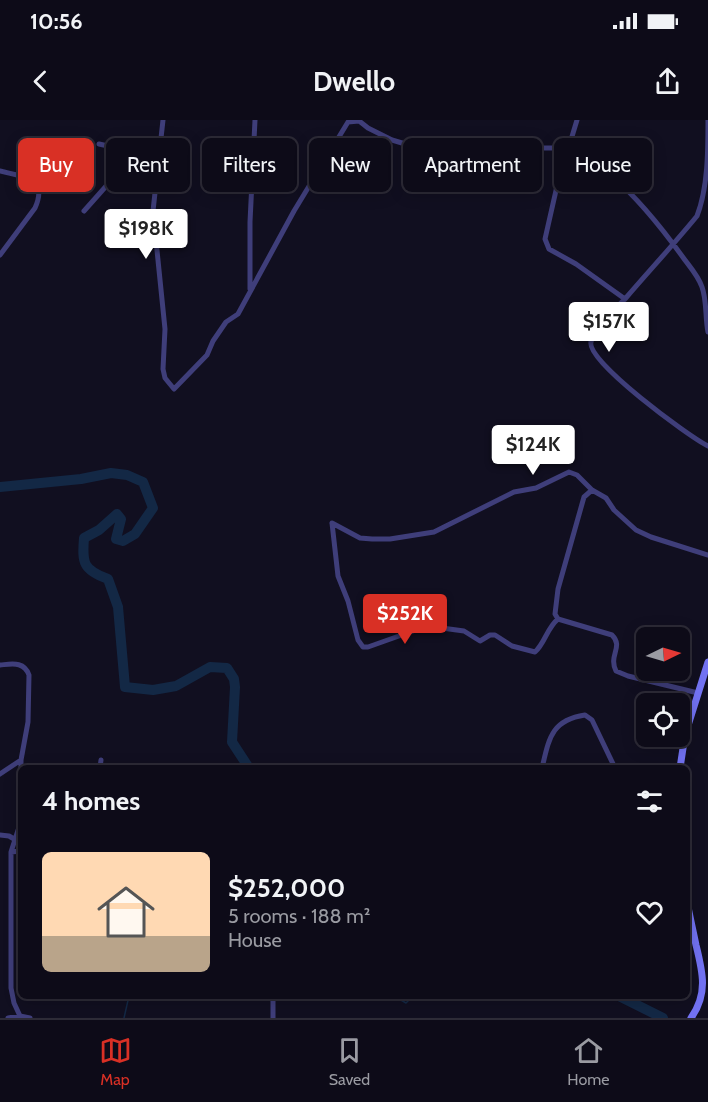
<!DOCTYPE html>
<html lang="en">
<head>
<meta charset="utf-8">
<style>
  body { margin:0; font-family:Cabin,sans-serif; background:#1b1925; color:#f1f3f6; height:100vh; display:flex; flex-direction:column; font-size:22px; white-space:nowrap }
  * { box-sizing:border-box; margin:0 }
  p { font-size:20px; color:#9a9ba2 }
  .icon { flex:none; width:33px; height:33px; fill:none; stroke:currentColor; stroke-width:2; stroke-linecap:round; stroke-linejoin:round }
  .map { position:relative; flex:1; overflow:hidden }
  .sheet { position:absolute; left:18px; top:645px; width:672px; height:234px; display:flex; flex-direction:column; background:#0d0b18; border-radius:9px; box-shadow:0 3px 15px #0003,0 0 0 2px #2d2b37 }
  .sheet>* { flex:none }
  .guide { position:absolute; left:18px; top:18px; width:672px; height:54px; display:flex; gap:12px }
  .needle { width:39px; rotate:85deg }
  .buttons { position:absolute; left:636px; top:507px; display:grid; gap:12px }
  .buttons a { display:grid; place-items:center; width:54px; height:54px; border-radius:9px; background:#0d0b18; box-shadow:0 3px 15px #0003,0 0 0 2px #2d2b37; font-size:30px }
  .price { position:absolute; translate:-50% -51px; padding:0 14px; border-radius:6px; background:#fff; color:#222; font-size:20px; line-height:39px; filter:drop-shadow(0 2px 3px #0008) }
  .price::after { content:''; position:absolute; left:50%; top:36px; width:18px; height:14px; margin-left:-9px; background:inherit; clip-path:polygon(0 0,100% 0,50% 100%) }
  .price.selected { background:#d93025; color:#fff }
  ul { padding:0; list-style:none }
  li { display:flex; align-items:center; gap:18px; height:150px; padding:0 24px }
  li span { display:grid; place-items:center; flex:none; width:168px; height:120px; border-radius:9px; color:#555 }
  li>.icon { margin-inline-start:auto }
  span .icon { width:72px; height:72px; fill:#fffc; stroke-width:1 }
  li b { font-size:26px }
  h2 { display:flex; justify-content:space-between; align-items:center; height:72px; padding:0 24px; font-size:26px }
  .pill { padding:0 21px; border-radius:9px; background:#0d0b18; box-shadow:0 3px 15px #0003,0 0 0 2px #2d2b37; font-size:21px; line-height:54px }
  .pill.selected { background:#d93025; color:#fff }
  .status { display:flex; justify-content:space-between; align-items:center; height:42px; padding:0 30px; background:#0d0b18; direction:ltr }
  .status svg { height:16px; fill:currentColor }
  header { display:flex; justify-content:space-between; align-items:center; height:78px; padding:0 24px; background:#0d0b18; font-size:27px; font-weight:800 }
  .dock { display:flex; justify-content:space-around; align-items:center; height:84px; border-top:2px solid #2d2b37; background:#0d0b18; font-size:16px; color:#9a9ba2 }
  .dock a { display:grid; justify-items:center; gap:3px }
  .dock .selected { color:#d93025 }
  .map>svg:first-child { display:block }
</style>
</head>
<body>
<div class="status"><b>10:56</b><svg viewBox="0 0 49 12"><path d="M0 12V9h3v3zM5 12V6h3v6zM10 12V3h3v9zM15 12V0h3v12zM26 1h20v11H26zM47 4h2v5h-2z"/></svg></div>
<header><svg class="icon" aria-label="back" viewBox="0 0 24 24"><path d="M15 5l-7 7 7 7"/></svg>Dwello<svg class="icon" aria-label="share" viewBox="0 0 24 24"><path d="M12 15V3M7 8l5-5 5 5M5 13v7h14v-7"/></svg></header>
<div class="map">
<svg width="708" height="898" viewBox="0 0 708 898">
  <rect width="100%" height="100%" fill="#110f20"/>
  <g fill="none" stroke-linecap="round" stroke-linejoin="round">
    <path stroke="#132845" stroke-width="1.5" d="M 394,876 L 406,883 L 413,876
      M 124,898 L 129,876"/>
    <path stroke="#132845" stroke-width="10" d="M 0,367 L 81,359 L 111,353 L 127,355 L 143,362 L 153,388 L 135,414 L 123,421 L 116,419 L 121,399 L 117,394 L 99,410 L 84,418 C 82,443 83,450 108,459 L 118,487 L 125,567 L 153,570 L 176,566 L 210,547 L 227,548 L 234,559 L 235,567 L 232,622 L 249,648
      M 619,876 L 663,898"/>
    <path stroke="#3f3e7a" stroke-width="5" d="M 163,0 L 153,91 L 165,209 L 163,249 L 165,258 L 174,269 L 207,235 L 213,221 L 226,202 L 238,194 L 294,91 L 348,2 L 359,1
      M 358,0 L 368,8 L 392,20 L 412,26 L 439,28 L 556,28 C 603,32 656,100 682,136 C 689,146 698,155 702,167 C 707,181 705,197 708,212
      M 577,0 L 557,66 L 545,119 L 549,129 L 576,144 L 625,179
      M 708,0 C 708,30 708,68 697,96 C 674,124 649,151 625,179 C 615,189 594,208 591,222 C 586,241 688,316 708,326
      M 99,24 L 108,26 L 121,35 L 147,41
      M 0,51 C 22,57 49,57 35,88 L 0,135
      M 37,63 C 55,68 59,70 70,55
      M 84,91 L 108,64 L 128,56 L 134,49 L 158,34
      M 250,169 L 250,102 L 255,0
      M 592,370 L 584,377 L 558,469 L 555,494 L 558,499 L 612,515 C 624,527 608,535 616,551 L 628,556 L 698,573
      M 332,403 L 360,418 L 372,419 L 390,419 L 434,412 L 514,372 L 536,368 L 569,352 L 577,355 L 592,370 L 606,378 L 614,390 L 636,410 L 651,417 L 708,435
      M 332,403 L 338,456 L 348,481 L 358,520 L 363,527 L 368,527 L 427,506 L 464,511 L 480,521 L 490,515 L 495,515 L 512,526 L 535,532 C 545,523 547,508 558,499
      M 0,545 C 12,544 24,541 29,555 L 28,602 L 21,640 L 21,689
      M 100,648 L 101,640
      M 542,648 C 549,619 551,600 585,595 L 592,600 L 615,648
      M 0,654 L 21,640
      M 0,715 L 9,716 L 14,719
      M 11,732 L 21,731
      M 273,876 L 273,898
      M 20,896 L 14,883 L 11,868 L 11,732 L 21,701
      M 8,898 L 20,896 L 30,898"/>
    <path stroke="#7272f2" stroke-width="7" d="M 680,648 L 685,615 L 708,542
      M 687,782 C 690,797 693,811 696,825 C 703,853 708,874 691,898"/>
  </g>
</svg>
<div class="buttons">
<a><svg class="needle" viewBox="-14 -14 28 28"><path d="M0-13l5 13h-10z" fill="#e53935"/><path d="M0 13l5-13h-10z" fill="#9a9ba2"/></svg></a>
<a><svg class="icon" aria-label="locate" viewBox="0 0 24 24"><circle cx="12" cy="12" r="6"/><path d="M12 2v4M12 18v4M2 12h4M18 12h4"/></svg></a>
</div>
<b class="price" style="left:146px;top:140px">$198K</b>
<b class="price" style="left:609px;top:233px">$157K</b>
<b class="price" style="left:533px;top:356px">$124K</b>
<b class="price selected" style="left:405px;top:525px">$252K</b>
<div class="guide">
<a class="pill selected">Buy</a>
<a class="pill">Rent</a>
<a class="pill">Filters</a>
<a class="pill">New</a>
<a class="pill">Apartment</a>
<a class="pill">House</a>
</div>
<section class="sheet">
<h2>4 homes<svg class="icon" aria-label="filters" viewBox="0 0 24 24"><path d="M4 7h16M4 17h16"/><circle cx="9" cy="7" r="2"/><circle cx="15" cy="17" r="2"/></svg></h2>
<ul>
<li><span style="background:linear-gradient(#ffd9b3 70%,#b9a48a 0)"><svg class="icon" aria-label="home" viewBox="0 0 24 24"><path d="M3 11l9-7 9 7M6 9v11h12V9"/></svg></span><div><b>$252,000</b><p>5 rooms · 188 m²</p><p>House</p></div><svg class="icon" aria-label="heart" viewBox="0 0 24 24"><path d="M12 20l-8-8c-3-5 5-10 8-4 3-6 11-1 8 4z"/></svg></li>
</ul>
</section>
</div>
<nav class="dock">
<a class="selected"><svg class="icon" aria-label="map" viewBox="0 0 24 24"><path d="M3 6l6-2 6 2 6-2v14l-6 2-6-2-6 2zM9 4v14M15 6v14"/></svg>Map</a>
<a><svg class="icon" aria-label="saved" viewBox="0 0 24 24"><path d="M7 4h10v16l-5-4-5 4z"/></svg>Saved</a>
<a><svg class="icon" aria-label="home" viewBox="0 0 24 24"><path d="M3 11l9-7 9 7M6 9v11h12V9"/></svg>Home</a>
</nav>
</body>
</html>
